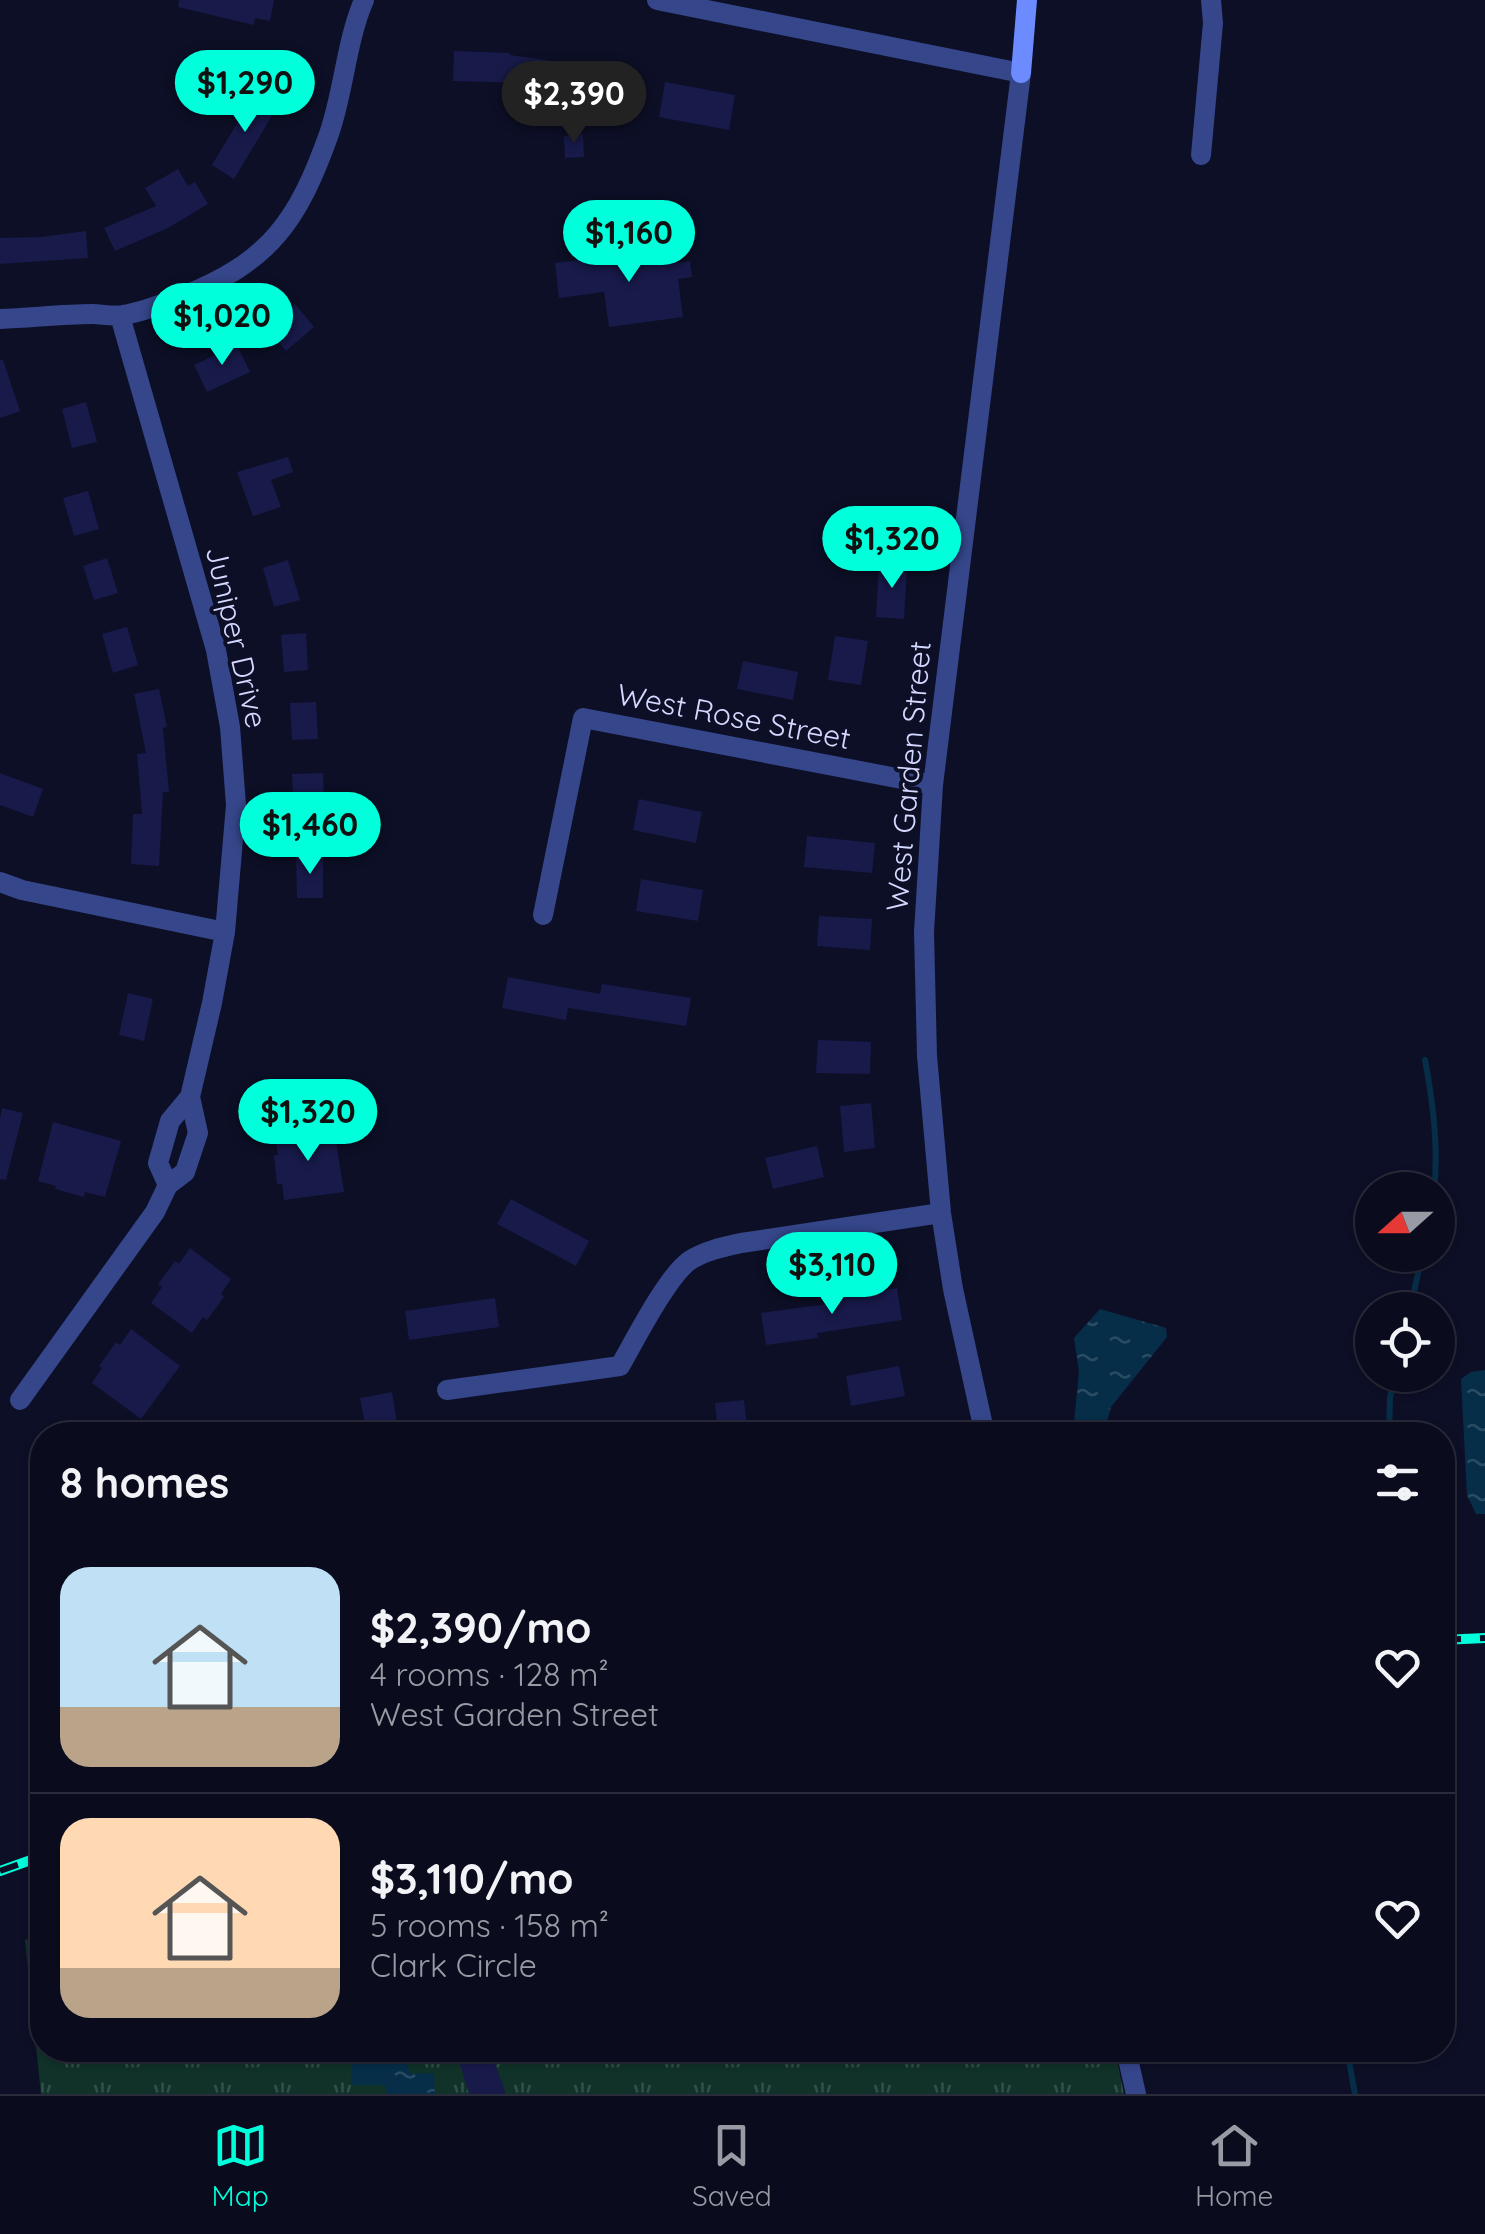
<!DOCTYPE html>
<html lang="en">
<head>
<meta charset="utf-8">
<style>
  body { margin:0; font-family:Quicksand,sans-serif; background:#131426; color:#f1f3f6; height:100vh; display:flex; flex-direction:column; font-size:38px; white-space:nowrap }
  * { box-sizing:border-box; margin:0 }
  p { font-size:32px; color:#999ba4 }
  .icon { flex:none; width:55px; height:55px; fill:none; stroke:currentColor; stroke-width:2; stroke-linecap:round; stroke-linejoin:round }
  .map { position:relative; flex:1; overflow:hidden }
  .side { position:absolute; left:30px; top:1422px; width:1425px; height:640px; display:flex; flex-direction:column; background:#0a0b1d; border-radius:40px; box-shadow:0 2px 8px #0004,0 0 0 2px #2a2b3b }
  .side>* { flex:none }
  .needle { width:65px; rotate:249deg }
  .buttons { position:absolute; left:1355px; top:1172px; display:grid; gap:20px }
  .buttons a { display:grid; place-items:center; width:100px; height:100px; border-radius:50%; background:#0a0b1d; box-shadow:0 2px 8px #0004,0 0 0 2px #2a2b3b; font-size:50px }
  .price { position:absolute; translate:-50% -85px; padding:0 22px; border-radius:35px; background:#00ffdb; color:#111; font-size:32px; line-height:65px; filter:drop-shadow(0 2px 5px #0008) }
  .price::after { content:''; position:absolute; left:50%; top:60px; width:30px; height:22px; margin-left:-15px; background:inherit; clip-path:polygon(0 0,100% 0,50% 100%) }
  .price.selected { background:#222; color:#fff }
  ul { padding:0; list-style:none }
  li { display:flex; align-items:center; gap:30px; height:250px; padding:0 30px }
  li+li { border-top:2px solid #2a2b3b }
  li span { display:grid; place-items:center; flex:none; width:280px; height:200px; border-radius:30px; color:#555 }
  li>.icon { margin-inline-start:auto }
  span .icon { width:120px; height:120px; fill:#fffc; stroke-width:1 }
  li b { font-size:42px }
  h2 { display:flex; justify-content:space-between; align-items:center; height:120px; padding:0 30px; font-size:42px }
  .tab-bar { display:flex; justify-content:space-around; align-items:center; height:140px; border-top:2px solid #2a2b3b; background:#0a0b1d; font-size:28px; color:#999ba4 }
  .tab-bar a { display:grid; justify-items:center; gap:5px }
  .tab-bar .selected { color:#00ffdb }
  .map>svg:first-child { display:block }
</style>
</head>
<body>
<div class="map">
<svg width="1485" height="2094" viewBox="0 0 1485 2094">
  <defs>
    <pattern id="park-tufts" width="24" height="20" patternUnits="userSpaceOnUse" patternTransform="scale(2.5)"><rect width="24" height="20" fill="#103229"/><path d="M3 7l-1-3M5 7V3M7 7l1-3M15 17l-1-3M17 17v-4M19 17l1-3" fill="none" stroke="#324f49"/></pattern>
    <pattern id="water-ripples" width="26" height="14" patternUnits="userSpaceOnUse" patternTransform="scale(2.5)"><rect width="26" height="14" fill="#062e48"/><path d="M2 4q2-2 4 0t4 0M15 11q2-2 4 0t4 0" fill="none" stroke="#294c63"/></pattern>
  </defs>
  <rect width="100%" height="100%" fill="#0d0f27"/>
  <path fill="url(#park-tufts)" d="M 42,1935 L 42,2050 L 1115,2050 L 1124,2094 L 41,2094 L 25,1940 Z"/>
  <path fill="url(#water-ripples)" d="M 1100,1309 L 1166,1328 L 1167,1337 L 1111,1407 L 1103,1435 L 1079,1435 L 1074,1423 L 1079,1372 L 1074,1338 Z
    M 1485,1370 L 1485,1514 L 1476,1514 L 1467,1495 L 1461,1379 L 1471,1372 Z
    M 384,2050 L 402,2050 L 411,2074 L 434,2073 L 435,2094 L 388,2094 L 384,2085 L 351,2085 L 351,2061 Z"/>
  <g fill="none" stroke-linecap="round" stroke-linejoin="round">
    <path stroke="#062e48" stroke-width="6" d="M 1425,1060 C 1433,1102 1439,1147 1434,1190
      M 1410,1310 L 1422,1255
      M 1389,1435 L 1390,1398 L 1395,1375
      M 1347,2050 L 1355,2094"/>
  </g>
  <path fill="#181a4a" d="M 179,0 L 274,0 L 270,21 L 255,18 L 254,25 L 178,7 Z
    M 454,51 L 510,53 L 510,55 L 581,65 L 577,94 L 528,87 L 528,83 L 453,81 Z
    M 665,82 L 735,95 L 729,130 L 659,117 Z
    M 260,93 L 279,104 L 234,179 L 212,165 L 253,97 L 256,99 Z
    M 583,134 L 584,157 L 565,158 L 564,136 Z
    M 178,169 L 188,186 L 195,182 L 208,204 L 168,228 L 115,251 L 104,228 L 156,206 L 145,188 Z
    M 86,231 L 88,258 L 0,264 L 0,238 L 41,237 Z
    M 675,248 L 677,263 L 690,261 L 692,277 L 678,279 L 683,317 L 609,327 L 604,292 L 559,298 L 555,263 Z
    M 295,304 L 314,327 L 286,351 L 267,328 Z
    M 237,345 L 250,372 L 207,392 L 194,365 Z
    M 0,360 L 3,360 L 20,411 L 0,418 Z
    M 86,402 L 97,442 L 72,448 L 62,409 Z
    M 288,457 L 293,472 L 271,480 L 281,507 L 253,516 L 237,472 Z
    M 88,491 L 99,529 L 74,536 L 63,498 Z
    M 107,558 L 118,593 L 94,600 L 83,566 Z
    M 288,560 L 300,600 L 274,607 L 263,568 Z
    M 879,563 L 907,565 L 904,619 L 876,617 Z
    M 127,627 L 138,665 L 113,673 L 102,634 Z
    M 306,633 L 308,670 L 284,672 L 281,635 Z
    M 835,636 L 868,641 L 861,685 L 828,680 Z
    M 743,661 L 798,672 L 793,700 L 737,689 Z
    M 159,689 L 167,727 L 163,728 L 169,792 L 163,792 L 159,866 L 131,864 L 133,814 L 142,814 L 137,754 L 146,753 L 134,694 Z
    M 316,702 L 318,739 L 292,740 L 290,703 Z
    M 0,773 L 43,789 L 33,817 L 0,805 Z
    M 323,773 L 325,822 L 294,823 L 292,774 Z
    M 639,799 L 702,812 L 696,843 L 633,830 Z
    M 807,836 L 875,843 L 872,873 L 804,867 Z
    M 296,857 L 323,857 L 323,898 L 297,898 Z
    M 641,879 L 703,890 L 698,921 L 636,911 Z
    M 819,916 L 872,919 L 870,950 L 817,946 Z
    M 508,977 L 600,994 L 602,984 L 691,998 L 686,1026 L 568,1008 L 566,1020 L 502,1008 Z
    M 128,993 L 153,999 L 144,1041 L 119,1035 Z
    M 818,1040 L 871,1042 L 870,1074 L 816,1073 Z
    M 871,1103 L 875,1148 L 844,1152 L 840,1106 Z
    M 2,1108 L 23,1113 L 6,1180 L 0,1179 L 0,1119 Z
    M 53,1122 L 121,1141 L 105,1197 L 85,1192 L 84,1197 L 55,1189 L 56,1186 L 38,1181 Z
    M 334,1128 L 344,1192 L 284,1200 L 282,1184 L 277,1184 L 274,1155 L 278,1155 L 275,1136 Z
    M 817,1146 L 824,1177 L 773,1189 L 765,1158 Z
    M 511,1199 L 589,1241 L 576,1266 L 497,1224 Z
    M 190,1248 L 231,1279 L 221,1294 L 224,1297 L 207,1320 L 203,1317 L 192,1333 L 151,1303 L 162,1287 L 158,1284 L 175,1261 L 179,1264 Z
    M 897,1288 L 902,1320 L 817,1333 L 818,1338 L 766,1345 L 761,1313 L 835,1303 L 834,1298 Z
    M 495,1298 L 499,1327 L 409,1340 L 405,1311 Z
    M 131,1329 L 180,1366 L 141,1419 L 92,1383 L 102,1368 L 99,1366 L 116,1342 L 120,1345 Z
    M 899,1366 L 905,1396 L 851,1406 L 846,1376 Z
    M 392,1392 L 399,1435 L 367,1435 L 360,1398 Z
    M 744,1400 L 748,1435 L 718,1435 L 715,1403 Z
    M 468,2050 L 490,2050 L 506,2094 L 469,2094 L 457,2054 Z"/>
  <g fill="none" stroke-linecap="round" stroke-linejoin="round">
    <path stroke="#35468a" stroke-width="20" d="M 657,0 L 1021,73 L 933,785 L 924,932 L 927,1056 L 941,1213 L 953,1289 L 985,1435
      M 1201,155 L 1213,23 L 1211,0
      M 120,316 L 216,650 L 230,727 L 236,805 L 225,932 L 212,1003 L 190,1097 L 198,1133 L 185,1172 L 168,1185 L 158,1163 L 170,1121 L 190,1097
      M 0,319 C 31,318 61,314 92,314 C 102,314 113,317 123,315 C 143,312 162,304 181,297 C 270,262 298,221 329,134 C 344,91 346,42 364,0
      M 0,882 L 22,890 L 225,932
      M 543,915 L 583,718 L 933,785
      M 447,1390 L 620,1366 C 635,1340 667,1277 689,1261 C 704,1251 723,1247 741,1243 L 941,1213
      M 20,1400 L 155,1212 L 168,1185
      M 1126,2050 L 1136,2094"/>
    <path stroke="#6b8bff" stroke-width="20" d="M 1021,73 L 1027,0"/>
    <defs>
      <path id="rail" d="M 1442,1640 L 1485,1638
        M 0,1871 L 42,1856"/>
    </defs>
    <use href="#rail" stroke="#00ffdb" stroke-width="10"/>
    <use href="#rail" stroke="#0d0f27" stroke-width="6" stroke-dasharray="19" stroke-linecap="butt"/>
  </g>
  <g text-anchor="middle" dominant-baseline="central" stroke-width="8" stroke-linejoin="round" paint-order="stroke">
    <g font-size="30" fill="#d4d9ff" stroke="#0d0f27">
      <text transform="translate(237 637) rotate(77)">Juniper Drive</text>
      <text transform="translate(734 716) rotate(11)">West Rose Street</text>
      <text transform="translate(908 776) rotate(-85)">West Garden Street</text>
    </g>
  </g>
</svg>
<div class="buttons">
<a><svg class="needle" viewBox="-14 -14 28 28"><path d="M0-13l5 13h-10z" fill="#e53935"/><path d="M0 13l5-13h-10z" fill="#999ba4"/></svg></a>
<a><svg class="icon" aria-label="locate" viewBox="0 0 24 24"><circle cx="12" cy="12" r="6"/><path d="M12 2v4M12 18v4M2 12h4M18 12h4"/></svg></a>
</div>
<b class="price" style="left:245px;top:135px">$1,290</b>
<b class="price selected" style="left:574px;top:146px">$2,390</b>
<b class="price" style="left:629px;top:285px">$1,160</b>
<b class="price" style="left:222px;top:368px">$1,020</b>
<b class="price" style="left:892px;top:591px">$1,320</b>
<b class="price" style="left:310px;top:877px">$1,460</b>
<b class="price" style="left:308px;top:1164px">$1,320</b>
<b class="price" style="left:832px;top:1317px">$3,110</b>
<section class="side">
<h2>8 homes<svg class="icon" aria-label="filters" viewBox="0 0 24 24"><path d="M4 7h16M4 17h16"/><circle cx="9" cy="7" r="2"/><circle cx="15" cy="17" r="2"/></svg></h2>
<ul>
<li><span style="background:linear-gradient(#bfe0f5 70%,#b9a48a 0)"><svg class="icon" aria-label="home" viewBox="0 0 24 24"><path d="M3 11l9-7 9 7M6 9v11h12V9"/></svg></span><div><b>$2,390/mo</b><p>4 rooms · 128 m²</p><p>West Garden Street</p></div><svg class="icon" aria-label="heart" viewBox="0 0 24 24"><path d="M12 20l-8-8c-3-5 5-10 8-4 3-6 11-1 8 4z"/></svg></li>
<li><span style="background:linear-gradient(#ffd9b3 75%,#b9a48a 0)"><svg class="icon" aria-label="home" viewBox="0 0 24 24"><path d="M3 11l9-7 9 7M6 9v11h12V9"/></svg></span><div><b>$3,110/mo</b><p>5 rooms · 158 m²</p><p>Clark Circle</p></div><svg class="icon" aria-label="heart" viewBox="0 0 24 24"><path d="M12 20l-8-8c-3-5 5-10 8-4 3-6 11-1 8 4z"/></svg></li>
</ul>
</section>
</div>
<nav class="tab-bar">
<a class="selected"><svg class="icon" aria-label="map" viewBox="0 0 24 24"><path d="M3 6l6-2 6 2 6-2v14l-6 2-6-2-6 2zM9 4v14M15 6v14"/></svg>Map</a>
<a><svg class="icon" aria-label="saved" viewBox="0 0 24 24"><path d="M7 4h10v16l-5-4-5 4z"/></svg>Saved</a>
<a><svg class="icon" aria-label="home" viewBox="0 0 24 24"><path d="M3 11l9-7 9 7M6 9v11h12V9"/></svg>Home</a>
</nav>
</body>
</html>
